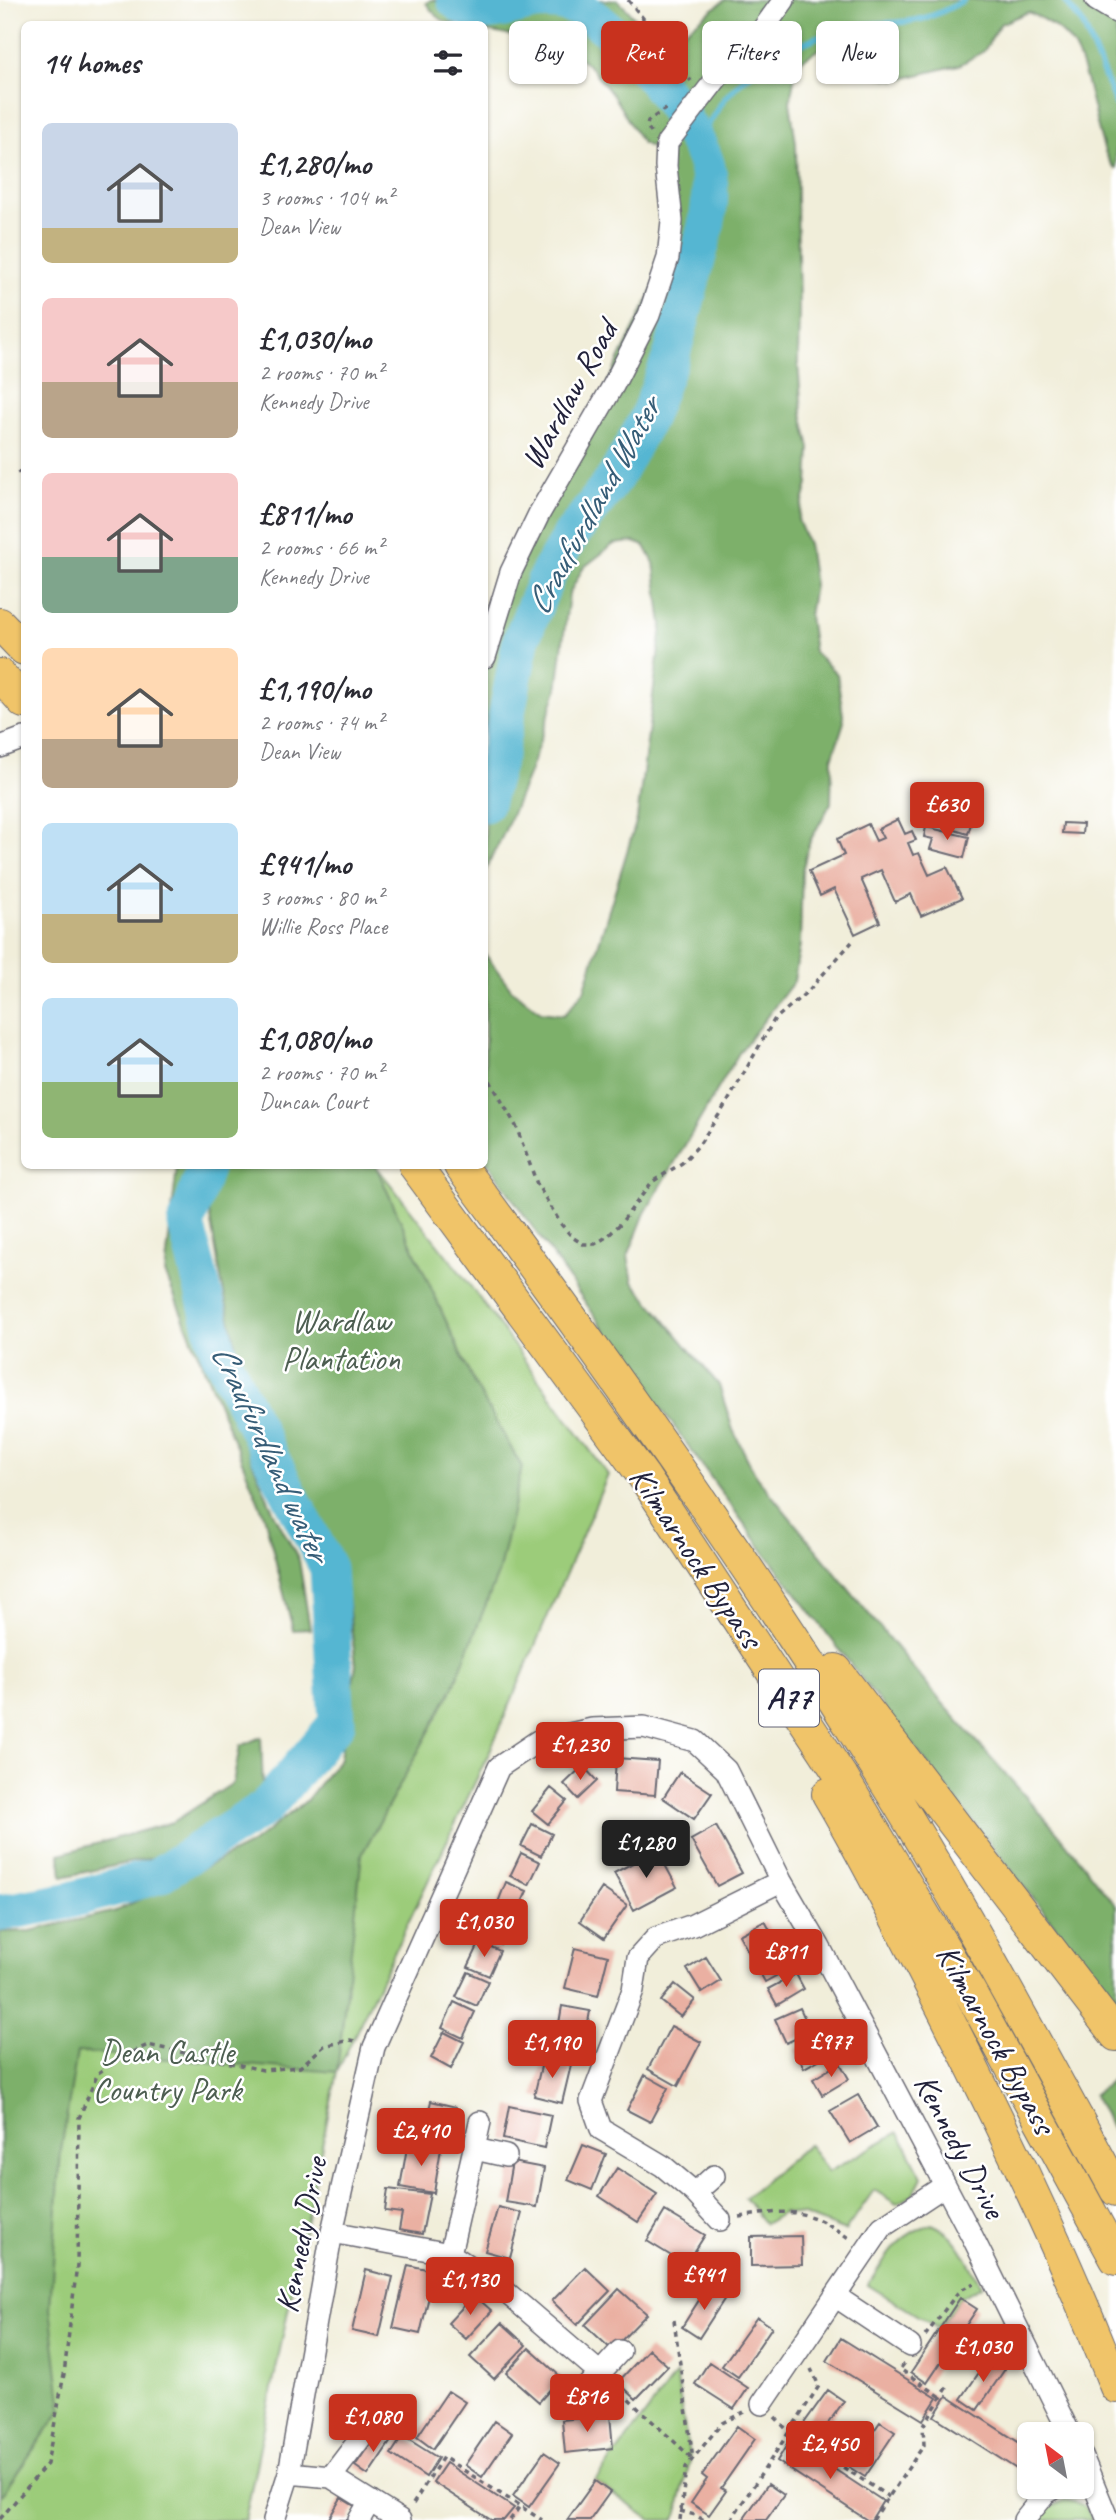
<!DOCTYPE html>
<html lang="en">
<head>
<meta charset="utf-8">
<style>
  body { margin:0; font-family:Caveat,sans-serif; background:#f7f7f7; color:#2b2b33; height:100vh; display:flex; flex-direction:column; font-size:26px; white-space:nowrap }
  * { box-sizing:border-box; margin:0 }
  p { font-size:23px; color:#7c7c81 }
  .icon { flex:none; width:38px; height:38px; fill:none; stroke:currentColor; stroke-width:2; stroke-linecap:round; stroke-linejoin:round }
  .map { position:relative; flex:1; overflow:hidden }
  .side { position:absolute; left:21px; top:21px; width:467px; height:1148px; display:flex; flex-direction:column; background:#fff; border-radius:10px; box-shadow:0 2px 5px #0004 }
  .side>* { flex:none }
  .top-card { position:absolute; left:509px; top:21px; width:500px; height:63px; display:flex; gap:14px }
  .needle { width:46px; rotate:328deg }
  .buttons { position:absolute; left:1017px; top:2422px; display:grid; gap:14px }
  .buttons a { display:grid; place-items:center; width:77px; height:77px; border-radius:10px; background:#fff; box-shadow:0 2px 5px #0004; font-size:35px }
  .price { position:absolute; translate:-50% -60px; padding:0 16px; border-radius:7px; background:#c8321e; color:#fff; font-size:23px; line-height:46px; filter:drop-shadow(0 2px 4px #0008) }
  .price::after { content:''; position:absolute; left:50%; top:42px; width:21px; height:16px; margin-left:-10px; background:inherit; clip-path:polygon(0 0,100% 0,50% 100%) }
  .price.selected { background:#222; color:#fff }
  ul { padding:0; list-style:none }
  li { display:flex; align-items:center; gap:21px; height:175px; padding:0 21px }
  li span { display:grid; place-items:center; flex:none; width:196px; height:140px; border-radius:10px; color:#555 }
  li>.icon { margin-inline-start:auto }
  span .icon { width:84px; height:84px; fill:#fffc; stroke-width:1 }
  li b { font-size:30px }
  h2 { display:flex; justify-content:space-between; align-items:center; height:84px; padding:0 21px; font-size:30px }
  .tag { padding:0 24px; border-radius:10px; background:#fff; box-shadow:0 2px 5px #0004; font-size:24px; line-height:63px }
  .tag.selected { background:#c8321e; color:#fff }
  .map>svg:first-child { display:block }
</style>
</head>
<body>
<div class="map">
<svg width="1116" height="2520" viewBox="0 0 1116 2520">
  <rect width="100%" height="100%" fill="#fff"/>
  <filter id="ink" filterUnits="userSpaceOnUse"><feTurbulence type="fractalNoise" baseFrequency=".0143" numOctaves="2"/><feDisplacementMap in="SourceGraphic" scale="14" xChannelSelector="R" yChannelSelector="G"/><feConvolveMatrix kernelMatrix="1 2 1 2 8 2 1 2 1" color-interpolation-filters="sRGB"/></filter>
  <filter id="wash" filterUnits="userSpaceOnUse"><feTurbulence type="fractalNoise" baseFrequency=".00686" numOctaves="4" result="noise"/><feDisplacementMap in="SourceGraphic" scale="28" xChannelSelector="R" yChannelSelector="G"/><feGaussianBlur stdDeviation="1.57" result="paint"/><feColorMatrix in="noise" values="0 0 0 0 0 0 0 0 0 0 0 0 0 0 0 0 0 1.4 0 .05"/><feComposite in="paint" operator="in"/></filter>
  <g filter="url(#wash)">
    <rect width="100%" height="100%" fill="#f1eeda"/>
    <path fill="#9ccc7a" stroke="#5f775a" stroke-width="2" d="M 219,1166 L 376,1166 L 466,1280 L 608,1475 L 489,1753 L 337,2072 L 245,2520 L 0,2520 L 0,1932 L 31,1931 L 116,1911 L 250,1845 L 306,1801 L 340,1758 L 356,1664 L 343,1566 L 243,1376 L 206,1196 Z
      M 899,2132 L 922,2177 L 913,2195 L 897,2204 L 874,2190 L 845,2231 L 804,2215 L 783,2213 L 765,2224 L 745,2198 L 808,2144 L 828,2172 Z
      M 932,2224 C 958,2234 968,2262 981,2286 L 960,2298 L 939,2329 L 868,2285 C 888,2255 896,2235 932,2224 Z
      M 676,2374 L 690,2461 L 675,2520 L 651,2520 L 595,2481 Z
      M 1065,2500 C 1078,2501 1088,2507 1092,2520 L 1038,2520 L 1048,2508 Z"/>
    <path fill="#7db06a" stroke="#506952" stroke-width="2" d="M 431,0 L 617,0 C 623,5 629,11 634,17 C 642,28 648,43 661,49 L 725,0 L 1096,0 L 1116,12 L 1116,169 C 1107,162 1103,146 1100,135 C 1093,112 1085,61 1071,43 C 1060,28 1044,19 1028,12 L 1000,24 L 984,51 L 959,65 L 896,80 L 867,75 L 860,64 L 842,46 L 821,48 L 802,60 L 794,79 L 790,102 L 796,143 L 799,311 L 798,362 L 802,413 L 810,448 L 808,484 L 798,520 L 808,544 L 814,585 L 809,616 L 814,652 L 837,674 L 844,722 L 832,759 L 831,803 L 810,841 L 802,871 L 800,945 L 794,981 L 739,1053 L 645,1213 L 628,1256 L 633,1282 L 719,1385 L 733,1430 L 756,1476 L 931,1690 L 1058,1833 L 1116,1906 L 1116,2003 L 911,1743 L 763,1550 L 606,1332 L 485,1159 L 485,954 L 512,990 L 541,1012 L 564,1015 L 584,991 L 637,819 L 662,625 L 654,563 L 645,546 L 634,542 L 614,544 L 583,568 L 569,594 L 557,690 L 529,773 L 503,835 L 485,871 L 485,657 L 498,611 L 668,258 L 666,154 L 642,143 L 614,97 L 591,68 L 573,52 L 554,43 L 485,31 L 485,24 C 456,24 443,29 426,3 Z
      M 177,1166 L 187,1166 L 179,1256 L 205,1349 L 274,1513 L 299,1560 L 310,1629 L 293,1630 L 264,1515 L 165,1273 Z
      M 220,1166 L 376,1166 L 474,1383 L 522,1467 L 499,1571 L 453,1688 L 362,1854 L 337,2072 L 77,2052 L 61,2150 L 50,2308 L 62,2409 L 0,2497 L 0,1932 L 31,1931 L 116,1911 L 250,1845 L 306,1801 L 340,1758 L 356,1664 L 343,1566 L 243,1376 L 222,1284 L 206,1196 Z
      M 261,1737 L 263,1788 L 170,1854 L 62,1877 L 60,1854 L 173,1822 L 233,1783 L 240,1746 Z
      M 1116,2076 L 1116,2137 L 1094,2095 Z"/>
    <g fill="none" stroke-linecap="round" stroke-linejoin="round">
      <path stroke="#54b6d2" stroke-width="6" d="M 1064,0 L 1083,24 L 1116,104
        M 697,140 C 709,127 715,110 727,96 C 753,65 806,38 846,28 C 872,22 900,25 925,18 C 939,14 952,7 964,0"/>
      <path stroke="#54b6d2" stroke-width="37" d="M 455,0 C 478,23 509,6 536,2 C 547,1 562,2 573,6 C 616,22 696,123 707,167 C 712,188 710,209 705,230 L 672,354 L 647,419 L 616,476 L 569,538 L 547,576 L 521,640 L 499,754 L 485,804
        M 0,1913 L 67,1901 L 157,1876 L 266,1807 L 337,1723 L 328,1568 L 274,1464 L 218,1350 L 186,1224 L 206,1166"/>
    </g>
    <g id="blocks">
      <path fill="#eab0a2" d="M 952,814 L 972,820 L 968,834 L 948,828 Z
        M 898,819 L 905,834 L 912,831 L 916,840 L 908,843 L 913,855 L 919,853 L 929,875 L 947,867 L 962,898 L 921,916 L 911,894 L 895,902 L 881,870 L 861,879 L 880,922 L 855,934 L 834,889 L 820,896 L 809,871 L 844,855 L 837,839 L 868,824 L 876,841 L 883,838 L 878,829 Z
        M 1063,823 L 1083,824 L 1082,834 L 1062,833 Z
        M 926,827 L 969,837 L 964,858 L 930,849 L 933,839 L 924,837 Z
        M 616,1758 L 658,1761 L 655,1795 L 614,1792 Z
        M 583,1766 L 597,1781 L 578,1799 L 564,1784 Z
        M 680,1772 L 712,1793 L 694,1819 L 663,1798 Z
        M 551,1788 L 567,1801 L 548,1824 L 532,1811 Z
        M 532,1824 L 552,1834 L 541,1856 L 521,1846 Z
        M 716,1826 L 742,1873 L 717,1886 L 691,1840 Z
        M 657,1850 L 677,1887 L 634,1910 L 614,1873 Z
        M 521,1853 L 540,1862 L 529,1885 L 510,1876 Z
        M 506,1882 L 527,1891 L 517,1914 L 497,1905 Z
        M 602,1888 L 627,1905 L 604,1938 L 580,1921 Z
        M 494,1910 L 513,1920 L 501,1945 L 482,1935 Z
        M 765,1921 L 790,1968 L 765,1982 L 739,1935 Z
        M 480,1942 L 500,1951 L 489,1976 L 468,1967 Z
        M 575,1948 L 608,1956 L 598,1996 L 565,1988 Z
        M 706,1957 L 721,1981 L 702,1993 L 687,1969 Z
        M 468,1972 L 488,1981 L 477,2006 L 456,1997 Z
        M 796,1974 L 804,1989 L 777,2005 L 768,1989 Z
        M 675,1984 L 695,2000 L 681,2017 L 661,2001 Z
        M 454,2002 L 475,2012 L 463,2038 L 442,2028 Z
        M 562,2006 L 590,2011 L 582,2057 L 554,2052 Z
        M 800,2008 L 811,2032 L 786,2043 L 775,2019 Z
        M 671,2026 L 701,2042 L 678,2086 L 648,2069 Z
        M 444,2032 L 464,2042 L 451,2069 L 431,2058 Z
        M 820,2036 L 829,2054 L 804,2068 L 795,2050 Z
        M 543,2058 L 571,2065 L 562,2103 L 534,2096 Z
        M 840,2063 L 849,2079 L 822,2095 L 813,2079 Z
        M 645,2075 L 668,2088 L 650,2122 L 627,2110 Z
        M 858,2095 L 877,2127 L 850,2143 L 830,2111 Z
        M 431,2101 L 456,2107 L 446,2147 L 422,2141 Z
        M 509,2106 L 551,2115 L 544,2148 L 503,2139 Z
        M 408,2142 L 441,2148 L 434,2193 L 400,2187 Z
        M 583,2145 L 606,2154 L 592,2190 L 568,2180 Z
        M 512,2162 L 544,2168 L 537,2207 L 505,2202 Z
        M 617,2168 L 657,2194 L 638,2222 L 599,2196 Z
        M 388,2189 L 430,2194 L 422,2234 L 399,2230 L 402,2213 L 385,2211 Z
        M 498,2207 L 522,2213 L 510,2258 L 485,2251 Z
        M 665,2211 L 705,2235 L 686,2265 L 647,2241 Z
        M 801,2236 L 802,2265 L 751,2266 L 751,2237 Z
        M 408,2265 L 435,2271 L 420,2334 L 393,2328 Z
        M 585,2267 L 610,2291 L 577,2325 L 552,2301 Z
        M 366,2270 L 393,2277 L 379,2337 L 352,2331 Z
        M 708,2286 L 725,2298 L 699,2338 L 682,2327 Z
        M 619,2289 L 647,2314 L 612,2350 L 585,2325 Z
        M 474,2295 L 492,2311 L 466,2339 L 448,2323 Z
        M 960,2298 L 977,2309 L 927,2383 L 911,2372 Z
        M 757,2317 L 772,2327 L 738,2377 L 722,2366 Z
        M 502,2323 L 526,2345 L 494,2379 L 470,2357 Z
        M 841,2338 L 937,2398 L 923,2420 L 827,2361 Z
        M 529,2348 L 561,2377 L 539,2402 L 506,2373 Z
        M 649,2349 L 668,2366 L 636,2399 L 618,2382 Z
        M 989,2358 L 1005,2369 L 977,2410 L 961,2399 Z
        M 709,2362 L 748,2388 L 734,2409 L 695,2384 Z
        M 828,2390 L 844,2401 L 813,2444 L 797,2433 Z
        M 448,2391 L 465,2402 L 433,2449 L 417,2437 Z
        M 947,2396 L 1029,2449 L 1029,2477 L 934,2416 Z
        M 610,2415 L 613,2448 L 565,2453 L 562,2420 Z
        M 495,2421 L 512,2433 L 482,2477 L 465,2465 Z
        M 880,2422 L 895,2432 L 865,2477 L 849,2467 Z
        M 737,2426 L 755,2439 L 721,2488 L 726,2491 L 709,2515 L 691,2503 L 707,2479 L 702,2475 Z
        M 378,2432 L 391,2441 L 368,2475 L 355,2466 Z
        M 403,2436 L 438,2458 L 426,2477 L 391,2454 Z
        M 790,2440 L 883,2501 L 871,2520 L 867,2520 L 777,2461 Z
        M 544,2452 L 560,2463 L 529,2507 L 513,2496 Z
        M 446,2463 L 514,2508 L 504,2520 L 491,2520 L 433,2482 Z
        M 595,2481 L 610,2492 L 590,2520 L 567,2520 Z
        M 768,2484 L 784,2495 L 766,2520 L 743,2520 Z
        M 341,2498 L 356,2507 L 348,2520 L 328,2520 Z"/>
    </g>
  </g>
  <g filter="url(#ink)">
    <use href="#blocks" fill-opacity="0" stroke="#6a6973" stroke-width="2"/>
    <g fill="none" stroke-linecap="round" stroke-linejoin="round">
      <defs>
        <path id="minor" d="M 1096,0 L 1116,12
          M 485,657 L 511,572 L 539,514 L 613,386 L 649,315 L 668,258 L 672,221 L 666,166 L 667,143 L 720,74 L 763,29 L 784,0
          M 0,747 L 24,738
          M 475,2149 L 506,2156
          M 695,2193 L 714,2176
          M 720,2220 L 695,2193 L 663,2166 L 601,2129 L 591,2101 L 633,1990 L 638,1958 L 656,1938 L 693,1925 L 781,1881
          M 332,2232 L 450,2254 L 500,2287 L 600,2373 L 573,2401
          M 450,2254 L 480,2122
          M 835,2296 L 910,2346
          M 600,2373 L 620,2351
          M 762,2404 L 882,2227 L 944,2186
          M 1082,2456 L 1108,2520
          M 289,2473 L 331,2477 L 400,2520
          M 331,2477 L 366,2431
          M 274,2520 L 289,2473 L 332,2232 L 374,2047 L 499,1767 L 538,1741 L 592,1729 L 644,1727 L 695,1741 L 726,1770 L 781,1881 L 819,1946 L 972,2236 L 1070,2434
          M 359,2520 L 370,2501
          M 1024,2520 L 1046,2493 L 1057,2487"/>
        <path id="highway" d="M 0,624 L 24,649
          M 0,675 L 24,702
          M 415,1166 L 644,1477 L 843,1779 L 970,1992 L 1116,2259
          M 460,1166 C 603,1359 744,1555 871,1759 C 959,1899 1037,2045 1116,2190
          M 836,1670 L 1116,2035
          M 828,1794 C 865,1856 898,1922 931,1986 C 999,2118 1062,2250 1116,2387"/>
      </defs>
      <use href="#minor" stroke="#6a6973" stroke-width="24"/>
      <use href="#highway" stroke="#6a6973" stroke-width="34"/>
      <path stroke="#6a6973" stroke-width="3.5" stroke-dasharray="5 5" stroke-linecap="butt" d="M 628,0 L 666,46 L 691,81
        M 651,133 L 647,126 L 648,121 L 668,107
        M 17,473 L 24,470
        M 485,1072 L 516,1126 L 537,1184 L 561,1224 L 572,1237 L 583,1244 L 595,1244 L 608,1236 L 621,1223 L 652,1182 L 682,1163 L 699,1145 L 728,1101 L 774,1020 L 808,991 L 852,942
        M 740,2217 C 792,2209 807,2208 850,2239
        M 674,2320 L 693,2459
        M 925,2336 L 959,2291 L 974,2283
        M 904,2364 L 900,2369 L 941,2397
        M 614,2386 L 693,2459
        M 775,2417 L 789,2432 L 819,2386 L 811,2369
        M 413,2504 L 443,2457 L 542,2520
        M 680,2511 L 695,2515 L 704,2520
        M 0,2519 L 47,2464 L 64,2374 L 77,2265 L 79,2118 L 98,2073 L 123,2056 L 148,2045 L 263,2070 L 300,2067 L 324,2046 L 350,2040 L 355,2041
        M 510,2520 L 520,2506
        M 680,2520 L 686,2467 L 722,2423 L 744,2412
        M 731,2520 L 789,2432 L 889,2497
        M 873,2520 L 924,2445 L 923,2426 L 949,2385"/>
      <use href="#minor" stroke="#fff" stroke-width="21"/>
      <use href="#highway" stroke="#f0c469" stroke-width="32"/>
    </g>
  </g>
  <g text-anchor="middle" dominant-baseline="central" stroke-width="5" stroke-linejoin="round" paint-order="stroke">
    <rect fill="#fff" stroke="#646476" stroke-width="2" x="759" y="1669.5" width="60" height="57" rx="5"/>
    <g font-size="32" font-weight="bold" fill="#22223b">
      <text x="789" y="1698">A77</text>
    </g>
    <g font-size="33" fill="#22223b" stroke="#fff">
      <text transform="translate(569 395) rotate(-61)">Wardlaw Road</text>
      <text transform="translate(696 1557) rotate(56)">Kilmarnock Bypass</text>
      <text transform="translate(996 2039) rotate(61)">Kilmarnock Bypass</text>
      <text transform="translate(960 2146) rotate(62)">Kennedy Drive</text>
      <text transform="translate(301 2235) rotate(-79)">Kennedy Drive</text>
    </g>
    <g font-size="33" fill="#4d5e51" stroke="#fff">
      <text x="341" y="1321">Wardlaw<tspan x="341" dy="38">Plantation</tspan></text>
      <text x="167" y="2052">Dean Castle<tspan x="167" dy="38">Country Park</tspan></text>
    </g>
    <g font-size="35" font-style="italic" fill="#365d77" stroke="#fff">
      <text transform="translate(593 506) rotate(-61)">Craufurdland Water</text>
      <text transform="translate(271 1452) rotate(65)">Craufurdland water</text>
    </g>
  </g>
</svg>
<div class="buttons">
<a><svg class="needle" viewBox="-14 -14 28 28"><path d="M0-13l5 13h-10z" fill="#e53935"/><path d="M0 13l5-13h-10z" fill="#7c7c81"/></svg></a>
</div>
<b class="price" style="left:947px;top:842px">£630</b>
<b class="price" style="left:580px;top:1782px">£1,230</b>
<b class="price selected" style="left:646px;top:1880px">£1,280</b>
<b class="price" style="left:484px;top:1959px">£1,030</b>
<b class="price" style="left:786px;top:1989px">£811</b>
<b class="price" style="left:831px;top:2079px">£977</b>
<b class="price" style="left:552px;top:2080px">£1,190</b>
<b class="price" style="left:421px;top:2168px">£2,410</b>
<b class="price" style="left:704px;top:2312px">£941</b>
<b class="price" style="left:470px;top:2317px">£1,130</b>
<b class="price" style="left:983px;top:2384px">£1,030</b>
<b class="price" style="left:587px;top:2434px">£816</b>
<b class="price" style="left:373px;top:2454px">£1,080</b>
<b class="price" style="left:830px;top:2481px">£2,450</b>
<div class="top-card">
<a class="tag">Buy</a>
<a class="tag selected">Rent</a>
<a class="tag">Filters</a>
<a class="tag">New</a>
</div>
<section class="side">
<h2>14 homes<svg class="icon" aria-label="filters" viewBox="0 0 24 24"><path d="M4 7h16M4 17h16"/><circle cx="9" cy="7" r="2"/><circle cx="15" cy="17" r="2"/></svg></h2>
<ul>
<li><span style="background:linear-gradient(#c9d6e8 75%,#c2b280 0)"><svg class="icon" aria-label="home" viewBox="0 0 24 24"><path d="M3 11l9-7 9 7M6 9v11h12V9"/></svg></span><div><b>£1,280/mo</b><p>3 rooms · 104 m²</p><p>Dean View</p></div></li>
<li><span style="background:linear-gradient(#f6c9c9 60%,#b9a48a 0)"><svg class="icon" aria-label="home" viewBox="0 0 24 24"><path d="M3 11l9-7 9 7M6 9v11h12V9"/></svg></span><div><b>£1,030/mo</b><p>2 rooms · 70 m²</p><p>Kennedy Drive</p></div></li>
<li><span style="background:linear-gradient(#f6c9c9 60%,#7fa58c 0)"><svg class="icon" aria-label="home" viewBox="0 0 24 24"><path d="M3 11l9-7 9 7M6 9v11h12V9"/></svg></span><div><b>£811/mo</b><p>2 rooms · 66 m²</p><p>Kennedy Drive</p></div></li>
<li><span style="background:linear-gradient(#ffd9b3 65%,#b9a48a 0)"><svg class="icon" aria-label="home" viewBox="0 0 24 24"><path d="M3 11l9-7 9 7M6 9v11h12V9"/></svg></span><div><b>£1,190/mo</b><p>2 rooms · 74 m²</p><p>Dean View</p></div></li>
<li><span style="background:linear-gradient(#bfe0f5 65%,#c2b280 0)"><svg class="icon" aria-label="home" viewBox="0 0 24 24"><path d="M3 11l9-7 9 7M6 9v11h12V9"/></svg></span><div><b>£941/mo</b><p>3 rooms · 80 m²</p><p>Willie Ross Place</p></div></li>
<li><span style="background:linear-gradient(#bfe0f5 60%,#8fb573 0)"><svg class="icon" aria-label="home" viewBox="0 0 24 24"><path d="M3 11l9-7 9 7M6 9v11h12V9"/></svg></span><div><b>£1,080/mo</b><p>2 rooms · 70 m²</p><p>Duncan Court</p></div></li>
</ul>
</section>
</div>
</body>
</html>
